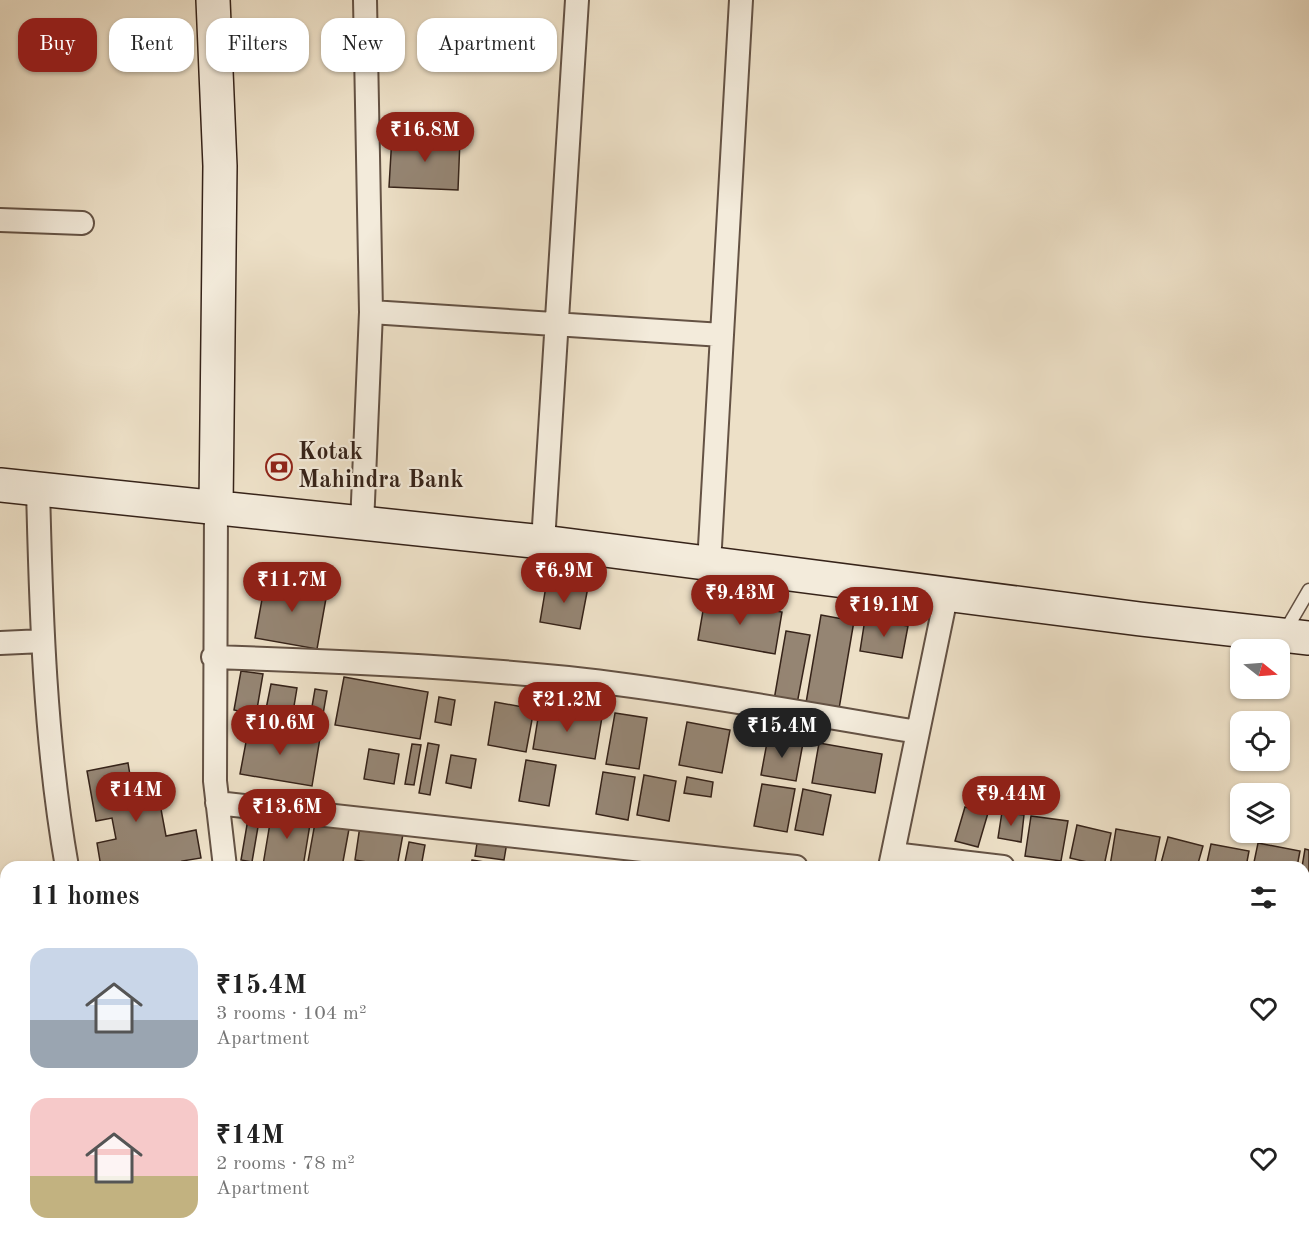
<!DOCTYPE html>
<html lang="en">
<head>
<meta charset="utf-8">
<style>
  body { margin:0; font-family:"Old Standard TT",serif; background:#f6f6f6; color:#222; height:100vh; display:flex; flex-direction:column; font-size:22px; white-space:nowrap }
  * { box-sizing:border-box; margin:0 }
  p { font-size:20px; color:#767676 }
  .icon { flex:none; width:33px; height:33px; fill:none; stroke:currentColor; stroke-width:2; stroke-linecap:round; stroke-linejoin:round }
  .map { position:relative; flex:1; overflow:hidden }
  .details { position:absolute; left:0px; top:861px; width:1310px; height:386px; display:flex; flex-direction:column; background:#fff; border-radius:18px 18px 0 0; box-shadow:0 2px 4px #0004 }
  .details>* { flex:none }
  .hud { position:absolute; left:18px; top:18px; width:600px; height:54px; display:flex; gap:12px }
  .needle { width:39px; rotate:107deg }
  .fabs { position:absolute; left:1230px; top:639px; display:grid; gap:12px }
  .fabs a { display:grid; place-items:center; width:60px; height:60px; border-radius:12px; background:#fff; box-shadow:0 2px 4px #0004; font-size:30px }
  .price { position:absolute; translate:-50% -51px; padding:0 14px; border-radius:21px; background:#8f2418; color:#fff; font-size:20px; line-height:39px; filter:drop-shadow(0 2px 3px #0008) }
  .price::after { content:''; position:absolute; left:50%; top:36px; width:18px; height:14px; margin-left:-9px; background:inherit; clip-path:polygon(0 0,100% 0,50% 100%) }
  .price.current { background:#222; color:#fff }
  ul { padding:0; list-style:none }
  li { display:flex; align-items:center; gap:18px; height:150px; padding:0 30px }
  li span { display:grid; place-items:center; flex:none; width:168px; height:120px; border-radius:18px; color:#555 }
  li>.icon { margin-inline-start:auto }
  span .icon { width:72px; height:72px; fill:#fffc; stroke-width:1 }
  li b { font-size:26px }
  h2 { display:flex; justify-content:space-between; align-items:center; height:72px; padding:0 30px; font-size:26px }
  .chip { padding:0 21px; border-radius:18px; background:#fff; box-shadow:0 2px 4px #0004; font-size:21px; line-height:54px }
  .chip.current { background:#8f2418; color:#fff }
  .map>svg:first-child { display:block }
</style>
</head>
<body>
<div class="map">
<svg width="1309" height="1246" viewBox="0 0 1309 1246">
  <rect width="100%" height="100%" fill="#ede0c7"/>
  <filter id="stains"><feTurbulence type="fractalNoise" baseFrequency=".00333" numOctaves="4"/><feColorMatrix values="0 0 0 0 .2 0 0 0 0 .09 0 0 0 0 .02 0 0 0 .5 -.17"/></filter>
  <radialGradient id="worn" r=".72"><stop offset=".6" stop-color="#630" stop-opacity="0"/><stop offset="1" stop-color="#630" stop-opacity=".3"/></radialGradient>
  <path fill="#958573" stroke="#362319" stroke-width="1.5" d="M 392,136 L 460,139 L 458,190 L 389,187 Z
    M 266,577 L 328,587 L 317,649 L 255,638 Z
    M 547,580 L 588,587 L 580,629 L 540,622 Z
    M 705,599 L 782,612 L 775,654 L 698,640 Z
    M 821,615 L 854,621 L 839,709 L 806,703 Z
    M 865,619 L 908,626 L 902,658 L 860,651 Z
    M 786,631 L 810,635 L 797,704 L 774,700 Z
    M 241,671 L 263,674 L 256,715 L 234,710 Z
    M 344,677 L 428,692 L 420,739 L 335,725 Z
    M 271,684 L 297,688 L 291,724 L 264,719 Z
    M 315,689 L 327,691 L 321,726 L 309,724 Z
    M 439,697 L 455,700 L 451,725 L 435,722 Z
    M 495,702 L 534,709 L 526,752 L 488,745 Z
    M 540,706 L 602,717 L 595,759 L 533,749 Z
    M 615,713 L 647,718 L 639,769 L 606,764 Z
    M 687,722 L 730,730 L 722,773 L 679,765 Z
    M 249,726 L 320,738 L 312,786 L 240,774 Z
    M 768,737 L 803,743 L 796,781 L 761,775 Z
    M 428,743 L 439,745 L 430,795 L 419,793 Z
    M 819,743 L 882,754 L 875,793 L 812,783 Z
    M 412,744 L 421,745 L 414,785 L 405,784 Z
    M 369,749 L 399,754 L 394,784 L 364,779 Z
    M 451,755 L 476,759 L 471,788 L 446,783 Z
    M 526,760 L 556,765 L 549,806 L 519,801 Z
    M 128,763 L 131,781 L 155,777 L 166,836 L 196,830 L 201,858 L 182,861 L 183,867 L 101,867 L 97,843 L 116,839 L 112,818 L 96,821 L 87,771 Z
    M 603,772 L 635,777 L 628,820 L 596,814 Z
    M 644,775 L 676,781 L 669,821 L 637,815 Z
    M 687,777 L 713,782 L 711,797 L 684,793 Z
    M 762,784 L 795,789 L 787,832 L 754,826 Z
    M 803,789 L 831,795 L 823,835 L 795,830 Z
    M 965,807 L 988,813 L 978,847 L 955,841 Z
    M 272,811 L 311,818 L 303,867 L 263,865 Z
    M 1002,812 L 1024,815 L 1021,842 L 998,838 Z
    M 249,813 L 260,815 L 252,862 L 241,860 Z
    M 1031,816 L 1068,821 L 1061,861 L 1025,856 Z
    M 315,823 L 349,829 L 342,867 L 307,867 Z
    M 1077,825 L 1111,833 L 1104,866 L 1070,858 Z
    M 360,826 L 403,834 L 397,867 L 355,860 Z
    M 1116,829 L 1160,837 L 1154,867 L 1110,866 Z
    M 478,837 L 507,842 L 504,860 L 475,856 Z
    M 1168,837 L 1203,846 L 1197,867 L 1160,867 Z
    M 409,842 L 425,845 L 421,867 L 404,867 Z
    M 1258,843 L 1300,851 L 1297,867 L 1253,867 Z
    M 1211,844 L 1249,851 L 1246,867 L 1206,867 Z
    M 1305,849 L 1309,850 L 1309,877 L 1304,876 L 1302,867 Z
    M 631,853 L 659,858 L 658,867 L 629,867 Z
    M 472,860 L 502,865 L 502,867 L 471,867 Z
    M 1305,1094 L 1309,1094 L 1309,1142 L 1304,1142 Z
    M 1304,1150 L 1309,1150 L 1309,1190 L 1304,1189 Z
    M 1304,1212 L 1309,1212 L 1309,1246 L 1287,1246 L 1288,1240 L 1304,1240 Z
    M 504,1240 L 526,1240 L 525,1246 L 503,1246 Z
    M 534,1240 L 573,1240 L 572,1246 L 533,1246 Z
    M 909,1240 L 938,1240 L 938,1246 L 908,1244 Z
    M 944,1240 L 969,1240 L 967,1246 L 942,1246 Z
    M 1060,1240 L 1075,1240 L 1074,1246 L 1059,1246 Z
    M 1081,1240 L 1097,1240 L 1097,1246 L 1080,1246 Z
    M 1101,1240 L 1142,1240 L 1142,1246 L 1100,1246 Z
    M 1161,1240 L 1184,1240 L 1184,1244 Z
    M 1195,1240 L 1234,1240 L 1233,1246 L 1194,1246 Z"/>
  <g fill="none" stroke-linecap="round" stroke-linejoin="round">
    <defs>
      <path id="lane" d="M 1284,633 L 1309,590"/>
      <path id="street" d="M 0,220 L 82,223
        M 371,312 L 722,335
        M 38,488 C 41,615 45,742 67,867
        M 216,506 L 215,781 L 225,867
        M 362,525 L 371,312 L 365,0
        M 543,542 L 577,0
        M 709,564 L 741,0
        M 0,643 L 43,641
        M 213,657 C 332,661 450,666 568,678 C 685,691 802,713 918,732
        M 217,803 L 796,867
        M 893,854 L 1003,867
        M 890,867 L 947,592
        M 1304,903 L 1309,903
        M 1304,1034 L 1309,1034
        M 1304,1196 L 1309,1197
        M 133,1240 L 134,1246
        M 698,1240 L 703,1246
        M 292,1243 L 334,1246
        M 824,1246 L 825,1240
        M 992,1246 L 992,1240"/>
      <path id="secondary" d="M 213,0 L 220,166 L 216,506
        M 0,485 L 543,542 L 1140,619 L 1309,638"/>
    </defs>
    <use href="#lane" stroke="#645244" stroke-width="15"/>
    <use href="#street" stroke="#645244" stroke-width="26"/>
    <use href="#secondary" stroke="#362319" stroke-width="36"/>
    <use href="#lane" stroke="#f3ebdb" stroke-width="12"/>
    <use href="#street" stroke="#f3ebdb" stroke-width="22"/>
    <use href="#secondary" stroke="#f3ebdb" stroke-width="33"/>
  </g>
  <defs>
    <symbol id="bank-ring" viewBox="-11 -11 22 22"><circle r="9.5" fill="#f3ebdb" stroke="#8f2418" stroke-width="1.5"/><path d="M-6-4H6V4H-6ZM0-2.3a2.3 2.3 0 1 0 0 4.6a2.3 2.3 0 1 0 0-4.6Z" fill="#8f2418"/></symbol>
  </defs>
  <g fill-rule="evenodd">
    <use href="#bank-ring" x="264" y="452" width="30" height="30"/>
  </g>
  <g text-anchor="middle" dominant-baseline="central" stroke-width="4.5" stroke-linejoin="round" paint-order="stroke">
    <g font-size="24" font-weight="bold" fill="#362319" stroke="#f3ebdb" text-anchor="start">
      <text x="298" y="453">Kotak<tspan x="298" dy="28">Mahindra Bank</tspan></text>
    </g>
  </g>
  <rect width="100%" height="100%" filter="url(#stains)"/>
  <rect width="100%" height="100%" fill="url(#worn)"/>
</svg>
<div class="fabs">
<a><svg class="needle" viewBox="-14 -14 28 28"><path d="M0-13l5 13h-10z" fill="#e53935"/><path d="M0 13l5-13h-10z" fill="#767676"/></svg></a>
<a><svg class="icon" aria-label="locate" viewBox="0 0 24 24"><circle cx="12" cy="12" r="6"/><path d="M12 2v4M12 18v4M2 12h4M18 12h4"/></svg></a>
<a><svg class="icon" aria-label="layers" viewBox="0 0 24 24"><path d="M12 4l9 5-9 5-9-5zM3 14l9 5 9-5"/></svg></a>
</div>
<b class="price" style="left:425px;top:163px">₹16.8M</b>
<b class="price" style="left:564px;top:604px">₹6.9M</b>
<b class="price" style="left:292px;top:613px">₹11.7M</b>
<b class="price" style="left:740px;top:626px">₹9.43M</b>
<b class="price" style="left:884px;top:638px">₹19.1M</b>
<b class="price" style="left:567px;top:733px">₹21.2M</b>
<b class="price" style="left:280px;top:756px">₹10.6M</b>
<b class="price current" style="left:782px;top:759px">₹15.4M</b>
<b class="price" style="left:136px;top:823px">₹14M</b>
<b class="price" style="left:1011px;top:827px">₹9.44M</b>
<b class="price" style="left:287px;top:840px">₹13.6M</b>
<div class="hud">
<a class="chip current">Buy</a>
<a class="chip">Rent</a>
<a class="chip">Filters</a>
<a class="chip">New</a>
<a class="chip">Apartment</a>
</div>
<section class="details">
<h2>11 homes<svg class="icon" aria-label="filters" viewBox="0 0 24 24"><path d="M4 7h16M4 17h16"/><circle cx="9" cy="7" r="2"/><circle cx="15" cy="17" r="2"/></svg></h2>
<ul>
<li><span style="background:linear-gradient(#c9d6e8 60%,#9aa5b1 0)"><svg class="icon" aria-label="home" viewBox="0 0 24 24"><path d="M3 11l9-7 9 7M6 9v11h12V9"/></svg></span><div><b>₹15.4M</b><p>3 rooms · 104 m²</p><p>Apartment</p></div><svg class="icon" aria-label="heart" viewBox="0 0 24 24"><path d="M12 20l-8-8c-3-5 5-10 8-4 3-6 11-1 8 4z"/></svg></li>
<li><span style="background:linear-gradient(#f6c9c9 65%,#c2b280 0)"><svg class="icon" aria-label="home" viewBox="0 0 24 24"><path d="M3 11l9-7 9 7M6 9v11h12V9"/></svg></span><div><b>₹14M</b><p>2 rooms · 78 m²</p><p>Apartment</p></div><svg class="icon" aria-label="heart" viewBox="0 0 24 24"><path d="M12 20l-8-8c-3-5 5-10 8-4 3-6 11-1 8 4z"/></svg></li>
</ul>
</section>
</div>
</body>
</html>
